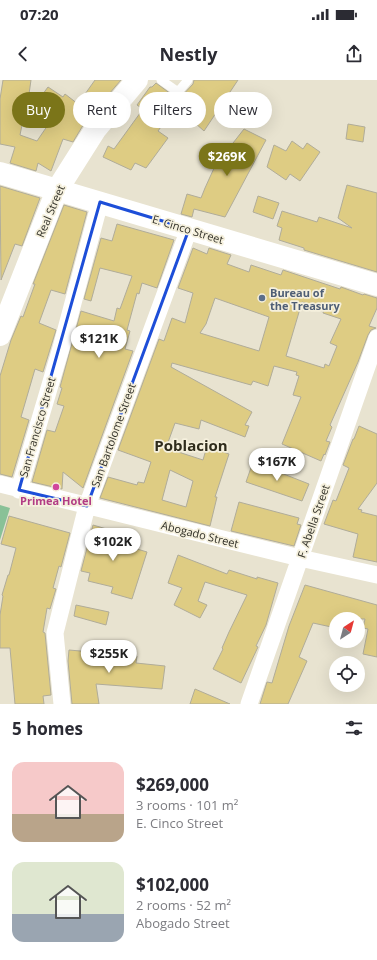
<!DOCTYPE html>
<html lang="en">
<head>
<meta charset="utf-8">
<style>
  body { margin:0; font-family:"Open Sans",sans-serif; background:#f2f2f3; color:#2b2b33; height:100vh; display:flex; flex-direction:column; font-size:15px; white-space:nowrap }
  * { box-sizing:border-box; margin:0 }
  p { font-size:13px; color:#7c7c81 }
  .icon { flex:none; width:22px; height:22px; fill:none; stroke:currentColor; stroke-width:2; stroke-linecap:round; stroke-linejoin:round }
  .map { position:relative; height:624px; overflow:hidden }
  .drawer { display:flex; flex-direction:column; background:#fff; flex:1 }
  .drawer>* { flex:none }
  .hud { position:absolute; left:12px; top:12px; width:353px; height:36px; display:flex; gap:8px }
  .needle { width:26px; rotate:36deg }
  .buttons { position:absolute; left:329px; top:532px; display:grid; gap:8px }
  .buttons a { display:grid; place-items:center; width:36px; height:36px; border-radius:50%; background:#fff; box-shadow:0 4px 16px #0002; font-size:20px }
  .price { position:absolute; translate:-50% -34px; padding:0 9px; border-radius:14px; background:#fff; color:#222; font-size:13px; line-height:26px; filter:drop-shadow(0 1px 2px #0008) }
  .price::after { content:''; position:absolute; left:50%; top:24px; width:12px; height:9px; margin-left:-6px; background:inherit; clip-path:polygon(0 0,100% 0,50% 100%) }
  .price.current { background:#7b7519; color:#fff }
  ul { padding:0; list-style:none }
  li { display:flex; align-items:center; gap:12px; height:100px; padding:0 12px }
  li span { display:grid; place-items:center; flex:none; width:112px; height:80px; border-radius:12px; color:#555 }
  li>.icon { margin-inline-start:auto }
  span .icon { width:48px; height:48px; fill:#fffc; stroke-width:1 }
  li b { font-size:17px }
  h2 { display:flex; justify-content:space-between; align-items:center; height:48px; padding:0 12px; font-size:17px }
  .pill { padding:0 14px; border-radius:18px; background:#fff; box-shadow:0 4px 16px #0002; font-size:14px; line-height:36px }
  .pill.current { background:#7b7519; color:#fff }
  .status { display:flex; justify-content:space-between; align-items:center; height:28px; padding:0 20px; background:#fff; direction:ltr }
  .status svg { height:11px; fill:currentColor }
  header { display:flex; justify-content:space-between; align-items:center; height:52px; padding:0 12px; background:#fff; font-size:18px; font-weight:700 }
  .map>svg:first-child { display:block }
</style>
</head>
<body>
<div class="status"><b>07:20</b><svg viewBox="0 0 49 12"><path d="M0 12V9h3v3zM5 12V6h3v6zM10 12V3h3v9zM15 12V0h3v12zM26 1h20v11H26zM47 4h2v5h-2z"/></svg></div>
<header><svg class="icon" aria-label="back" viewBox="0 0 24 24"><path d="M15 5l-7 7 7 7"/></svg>Nestly<svg class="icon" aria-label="share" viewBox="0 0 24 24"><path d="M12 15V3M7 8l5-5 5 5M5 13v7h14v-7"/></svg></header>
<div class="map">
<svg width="377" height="624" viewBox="0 0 377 624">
  <rect width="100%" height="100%" fill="#e8e3d0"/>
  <path fill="#89c197" d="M 0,425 L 10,428 L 0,460 Z"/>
  <path fill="#decc83" stroke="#b0ac99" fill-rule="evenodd" d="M 3,0 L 31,0 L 28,21 L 27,20 L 20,55 L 37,61 L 52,39 L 34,26 L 48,7 L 63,17 L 65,14 L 78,24 L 95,0 L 121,0 L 85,42 L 73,62 L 63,59 L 51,91 L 38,83 L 36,91 L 10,83 L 15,67 L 0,64 L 0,19 Z
    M 194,0 L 238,0 L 204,51 L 176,26 L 158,51 L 168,58 L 146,88 L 135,83 L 131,90 L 103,77 L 108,66 L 114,69 L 143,29 L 137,25 L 150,7 L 152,7 L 156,3 L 175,17 L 180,18 L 193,4 Z
    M 348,44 L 365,47 L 363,62 L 346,59 Z
    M 244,49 L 266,60 L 225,137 L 194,129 L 192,137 L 181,134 L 187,114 L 201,118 L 205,108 L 215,86 Z
    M 292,61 L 303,69 L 307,63 L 320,72 L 300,101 L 290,94 L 286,100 L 267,87 L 274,65 L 286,71 Z
    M 347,105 L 377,113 L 377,192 L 304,170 L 304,168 L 279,160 L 282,148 L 277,146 L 282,131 L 317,142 L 319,137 L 352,148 L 338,138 Z
    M 0,106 L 40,118 L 22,166 L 15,164 L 1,200 Z
    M 258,116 L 279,123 L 273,139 L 253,132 Z
    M 64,125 L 87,132 L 65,214 L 51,210 L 39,243 L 56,250 L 43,292 L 35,289 L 21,337 L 29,340 L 12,397 L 0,394 L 0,296 L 11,260 L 21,236 L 23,237 L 35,204 L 33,204 Z
    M 117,144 L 174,160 L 157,208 L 142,203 L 139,214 L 137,213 L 127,250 L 130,251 L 125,269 L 133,271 L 83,408 L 63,392 L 62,409 L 32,402 L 47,350 L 55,352 L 64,326 L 57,324 L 62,308 L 60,307 L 81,231 L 114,241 L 117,228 L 120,229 L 132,196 L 100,188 L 91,221 L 84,219 L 101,158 L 112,161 Z
    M 193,168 L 207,174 L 209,168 L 231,175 L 227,184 L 249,192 L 251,185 L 281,195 L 283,190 L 340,209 L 341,207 L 363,215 L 364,214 L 377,218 L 377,228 L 369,246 L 376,248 L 371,250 L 368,255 L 358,282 L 330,345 L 332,347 L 326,361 L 330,362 L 325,375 L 324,374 L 321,381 L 282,364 L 301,317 L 293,315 L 299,296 L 296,295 L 297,292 L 274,286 L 268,306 L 253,301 L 251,305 L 172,283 L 171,287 L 252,332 L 245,345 L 249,346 L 245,357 L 201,340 L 199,349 L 175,343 L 166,368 L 203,380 L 207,366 L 229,374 L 215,417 L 217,417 L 210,446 L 100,418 L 108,397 L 137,405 L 138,402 L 144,403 L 151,382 L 118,370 L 159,259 L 164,261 L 172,238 L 185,243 L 193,213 L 178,208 ZM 215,218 L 269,237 L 259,271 L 200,253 L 206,244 ZM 302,222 L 324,229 L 323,233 L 341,239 L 330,263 L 337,266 L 329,286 L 325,284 L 324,288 L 286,276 ZM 170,390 L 193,401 L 186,427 L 162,420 Z
    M 359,346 L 377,354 L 377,403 L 358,429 L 362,430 L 361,432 L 377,436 L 377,482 L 353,477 L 358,454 L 324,444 L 333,420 L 336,421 L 349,388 L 343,385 L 353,359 L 354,359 Z
    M 253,382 L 309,404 L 302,421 L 246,402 Z
    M 239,422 L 299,438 L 297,444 L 301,445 L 294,466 L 231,451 Z
    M 9,436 L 70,453 L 61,487 L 59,486 L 53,508 L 56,509 L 50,529 L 47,528 L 43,552 L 45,553 L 51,615 L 43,616 L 44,624 L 15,624 L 10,568 L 0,568 L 0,535 L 3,516 L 2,515 L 8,495 L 9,495 L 16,468 L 1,464 Z
    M 93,445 L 127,455 L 124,465 L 147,472 L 132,519 L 111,513 L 113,507 L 88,501 L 90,493 L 81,491 Z
    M 178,475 L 227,494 L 229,490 L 257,499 L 257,497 L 278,503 L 266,545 L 256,566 L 258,567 L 241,603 L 213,589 L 223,569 L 222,568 L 229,552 L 247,515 L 205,502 L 198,521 L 207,525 L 200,538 L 174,525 L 182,508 L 168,503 Z
    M 305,505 L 377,525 L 377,577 L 363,574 L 368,549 L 363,548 L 365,539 L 336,539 L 336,548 L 313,543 L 299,577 L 307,581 L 288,624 L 260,624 L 267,602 L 272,603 L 289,546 Z
    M 76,525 L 109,532 L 106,545 L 74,536 Z
    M 69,570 L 137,576 L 136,583 L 165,586 L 162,609 L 96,604 L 99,624 L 72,624 L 68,581 Z
    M 195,609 L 230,624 L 190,624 Z"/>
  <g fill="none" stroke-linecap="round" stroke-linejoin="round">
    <path stroke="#fff" stroke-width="9" d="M 161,0 L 178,12 L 188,0"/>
    <path stroke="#fff" stroke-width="17" d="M 0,404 L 300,478 L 377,495
      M 19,410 L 61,268 L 100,122
      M 62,624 L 55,553 L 87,426 L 189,149
      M 249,624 L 377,258"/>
    <path stroke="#fff" stroke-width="22" d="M 0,93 L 377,205"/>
    <path stroke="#fff" stroke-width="22" d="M 0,255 L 57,110 L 95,50 L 137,0"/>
  </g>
  <path fill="none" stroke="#1d4ed8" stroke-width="3" stroke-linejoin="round" d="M 100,122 L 189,149 L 87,426 L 19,410 Z"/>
  <circle fill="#5c6f8a" stroke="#f5f0dd" stroke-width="1.5" cx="262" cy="218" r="4"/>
  <circle fill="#d1479c" stroke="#f5f0dd" stroke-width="1.5" cx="56" cy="407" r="4"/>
  <g text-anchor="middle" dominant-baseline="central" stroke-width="3.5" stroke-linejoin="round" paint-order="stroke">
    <g font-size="11" fill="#302f27" stroke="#f5f0dd">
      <text transform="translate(50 131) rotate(-67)">Real Street</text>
      <text transform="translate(188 149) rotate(17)">E. Cinco Street</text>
      <text transform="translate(37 347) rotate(-74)">San Francisco Street</text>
      <text transform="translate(113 355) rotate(-70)">San Bartolome Street</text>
      <text transform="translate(313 441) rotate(-71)">F. Abella Street</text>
      <text transform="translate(200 454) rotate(14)">Abogado Street</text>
    </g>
    <g font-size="11" font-weight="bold" fill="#4e5e75" stroke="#f5f0dd" text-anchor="start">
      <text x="270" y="212">Bureau of<tspan x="270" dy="13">the Treasury</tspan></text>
    </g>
    <g font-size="11" font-weight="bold" fill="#b23c85" stroke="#f5f0dd">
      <text x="56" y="420">Primea Hotel</text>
    </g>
    <g font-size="15" font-weight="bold" fill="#2f2c1c" stroke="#f5f0dd">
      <text x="191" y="365">Poblacion</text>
    </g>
  </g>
</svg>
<div class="buttons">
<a><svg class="needle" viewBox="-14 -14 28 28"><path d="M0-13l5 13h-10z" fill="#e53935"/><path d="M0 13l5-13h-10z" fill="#7c7c81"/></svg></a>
<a><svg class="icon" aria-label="locate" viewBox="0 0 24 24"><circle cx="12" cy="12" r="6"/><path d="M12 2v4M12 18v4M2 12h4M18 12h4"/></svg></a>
</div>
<b class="price current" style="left:227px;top:97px">$269K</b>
<b class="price" style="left:99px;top:279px">$121K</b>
<b class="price" style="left:277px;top:402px">$167K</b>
<b class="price" style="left:113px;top:482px">$102K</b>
<b class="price" style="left:109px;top:594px">$255K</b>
<div class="hud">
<a class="pill current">Buy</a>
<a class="pill">Rent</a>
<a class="pill">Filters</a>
<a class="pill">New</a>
</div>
</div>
<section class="drawer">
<h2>5 homes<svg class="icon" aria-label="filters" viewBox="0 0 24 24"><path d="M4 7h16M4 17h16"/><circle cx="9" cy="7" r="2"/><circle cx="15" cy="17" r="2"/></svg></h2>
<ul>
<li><span style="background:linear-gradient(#f6c9c9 65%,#b9a48a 0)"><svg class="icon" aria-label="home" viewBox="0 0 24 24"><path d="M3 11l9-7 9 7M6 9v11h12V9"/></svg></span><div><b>$269,000</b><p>3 rooms · 101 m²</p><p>E. Cinco Street</p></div></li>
<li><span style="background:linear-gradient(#dfe7d0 65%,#9aa5b1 0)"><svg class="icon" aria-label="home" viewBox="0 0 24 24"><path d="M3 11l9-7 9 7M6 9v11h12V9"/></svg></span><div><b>$102,000</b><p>2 rooms · 52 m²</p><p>Abogado Street</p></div></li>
</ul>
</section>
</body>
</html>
